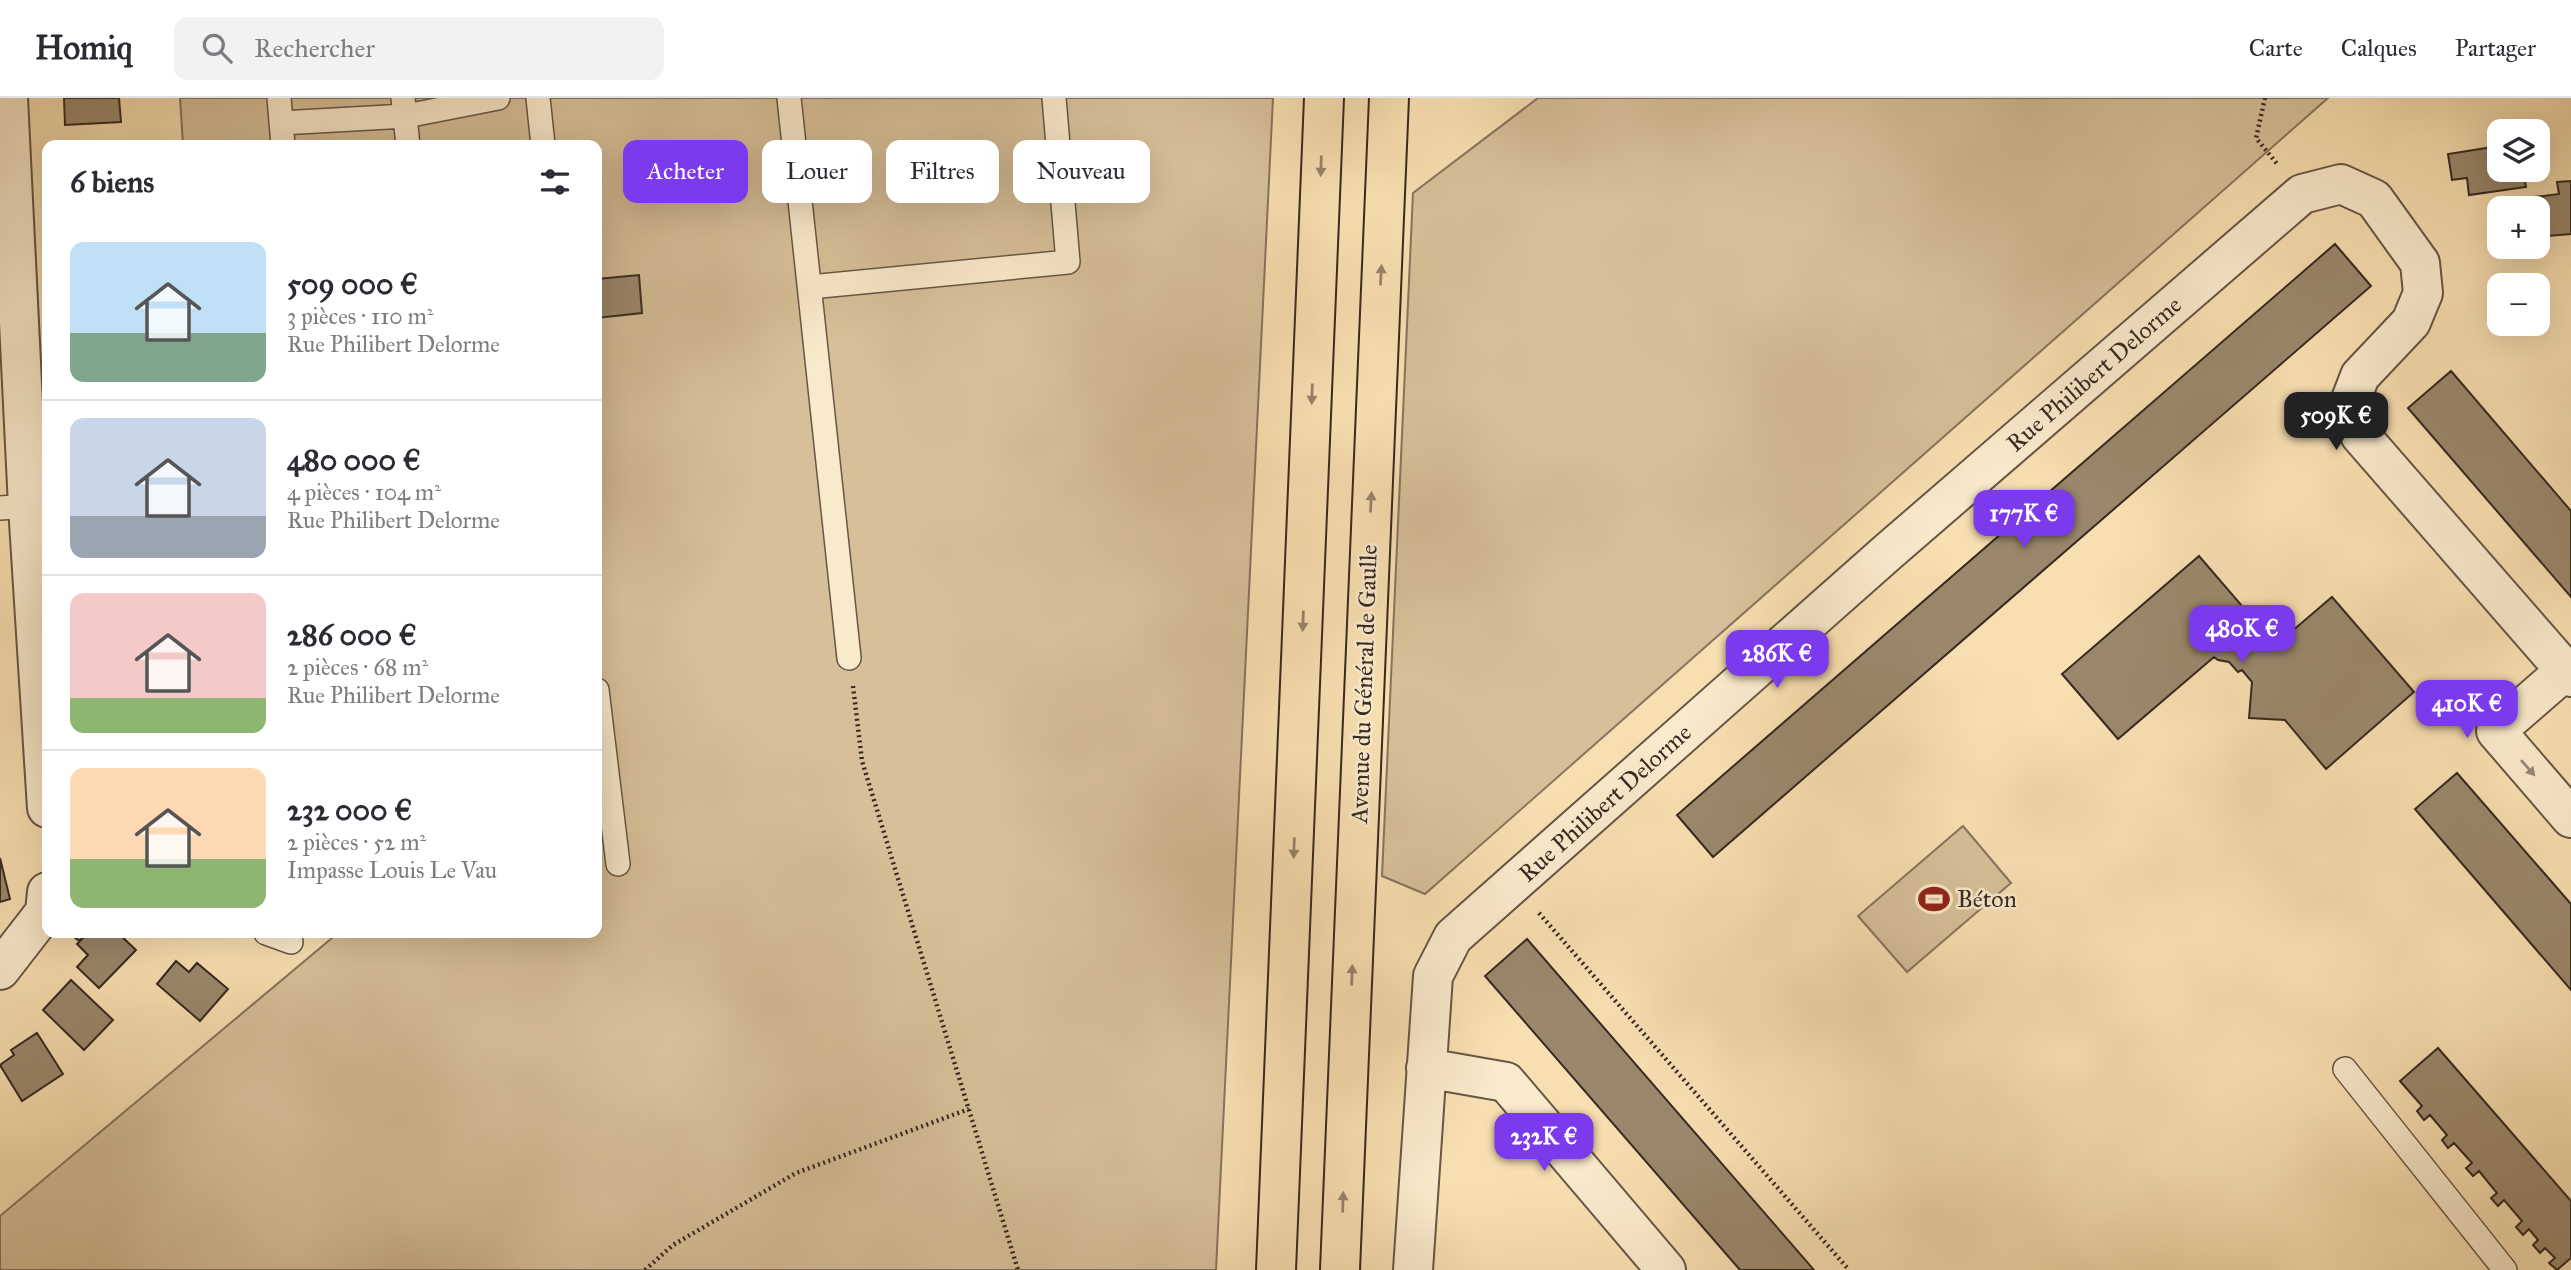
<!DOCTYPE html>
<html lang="fr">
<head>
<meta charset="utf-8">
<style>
  body { margin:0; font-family:"IM FELL Great Primer",serif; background:#f2f2f3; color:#2b2b33; height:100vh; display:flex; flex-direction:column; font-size:26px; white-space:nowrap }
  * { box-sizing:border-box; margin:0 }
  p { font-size:23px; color:#7c7c81 }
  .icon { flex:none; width:38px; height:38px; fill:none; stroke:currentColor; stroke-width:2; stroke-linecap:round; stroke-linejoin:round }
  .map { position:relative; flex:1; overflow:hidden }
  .drawer { position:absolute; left:42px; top:42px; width:560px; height:798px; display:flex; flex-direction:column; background:#fff; border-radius:14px; box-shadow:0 7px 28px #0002 }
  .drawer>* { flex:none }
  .banner { position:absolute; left:623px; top:42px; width:665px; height:63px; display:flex; gap:14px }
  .controls { position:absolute; left:2487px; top:21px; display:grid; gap:14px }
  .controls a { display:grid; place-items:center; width:63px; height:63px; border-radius:14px; background:#fff; box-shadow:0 7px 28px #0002; font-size:35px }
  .price { position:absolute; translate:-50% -60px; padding:0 16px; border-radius:14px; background:#7c3aed; color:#fff; font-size:23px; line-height:46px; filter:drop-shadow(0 2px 4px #0008) }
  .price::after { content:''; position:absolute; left:50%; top:42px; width:21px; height:16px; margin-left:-10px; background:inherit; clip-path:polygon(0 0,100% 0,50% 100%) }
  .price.active { background:#222; color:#fff }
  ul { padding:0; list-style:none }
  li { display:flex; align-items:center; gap:21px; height:175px; padding:0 28px }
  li+li { border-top:2px solid #e1e1e2 }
  li span { display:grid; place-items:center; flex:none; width:196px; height:140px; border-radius:14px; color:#555 }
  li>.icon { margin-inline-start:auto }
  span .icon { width:84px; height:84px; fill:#fffc; stroke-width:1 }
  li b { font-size:30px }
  h2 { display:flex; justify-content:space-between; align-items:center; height:84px; padding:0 28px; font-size:30px }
  .pill { padding:0 24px; border-radius:14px; background:#fff; box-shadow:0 7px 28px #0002; font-size:24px; line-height:63px }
  .pill.active { background:#7c3aed; color:#fff }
  header { display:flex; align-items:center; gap:42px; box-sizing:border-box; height:98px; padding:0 35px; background:#fff; border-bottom:2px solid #e1e1e2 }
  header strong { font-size:33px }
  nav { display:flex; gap:38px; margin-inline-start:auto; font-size:24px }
  .search { width:490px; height:63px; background:#f2f2f3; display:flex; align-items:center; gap:18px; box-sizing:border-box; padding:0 24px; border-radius:14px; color:#7c7c81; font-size:26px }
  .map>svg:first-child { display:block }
</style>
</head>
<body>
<header>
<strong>Homiq</strong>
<div class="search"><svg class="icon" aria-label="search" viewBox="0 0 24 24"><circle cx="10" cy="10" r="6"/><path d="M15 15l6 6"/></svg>Rechercher</div>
<nav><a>Carte</a><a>Calques</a><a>Partager</a></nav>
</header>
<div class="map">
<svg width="2571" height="1172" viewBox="0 0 2571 1172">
  <rect width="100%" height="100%" fill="#f8dfb1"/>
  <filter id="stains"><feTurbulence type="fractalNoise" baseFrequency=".00286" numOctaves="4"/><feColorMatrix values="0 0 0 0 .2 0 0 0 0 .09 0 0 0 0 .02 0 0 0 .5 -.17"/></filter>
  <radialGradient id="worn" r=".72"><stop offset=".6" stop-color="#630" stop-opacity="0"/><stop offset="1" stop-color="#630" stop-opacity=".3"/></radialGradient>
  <path fill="#d7c099" stroke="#86745e" stroke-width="2" d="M 180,0 L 1273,0 L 1216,1172 L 0,1172 L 0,1118 L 338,835 L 597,835 L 597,47 L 183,47 Z
    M 1538,0 L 2328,0 L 1425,796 L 1382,778 L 1413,95 Z
    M 1963,728 L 2011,785 L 1907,874 L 1858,818 Z"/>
  <path fill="#9b886c" stroke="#362922" stroke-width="2" d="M 64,0 L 119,0 L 121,24 L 65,27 Z
    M 2499,48 L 2499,72 L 2523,72 L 2526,89 L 2469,97 L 2467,80 L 2452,82 L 2448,56 Z
    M 2571,83 L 2571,136 L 2548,138 L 2543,98 L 2559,96 L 2557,84 Z
    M 2543,98 L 2548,138 L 2538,138 L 2538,110 L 2526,110 L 2525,100 Z
    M 2335,146 L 2371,188 L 1713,759 L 1677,717 Z
    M 639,177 L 642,215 L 597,220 L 597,181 Z
    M 2451,273 L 2571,413 L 2571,499 L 2408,310 Z
    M 2199,458 L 2255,523 L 2250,527 L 2271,551 L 2332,499 L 2414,594 L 2326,671 L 2285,622 L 2249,620 L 2252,584 L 2242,572 L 2238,574 L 2229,564 L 2218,562 L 2214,559 L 2118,641 L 2062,576 Z
    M 2457,675 L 2571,806 L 2571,892 L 2415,711 Z
    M 0,760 L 10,801 L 0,804 Z
    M 78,835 L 88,835 L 79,843 L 74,839 Z
    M 88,835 L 118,835 L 136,852 L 99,890 L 77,869 L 88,857 L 77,846 Z
    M 1527,841 L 1814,1172 L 1740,1172 L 1485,878 Z
    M 176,863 L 189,874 L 197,865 L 228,891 L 200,923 L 157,886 Z
    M 71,882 L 113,922 L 84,952 L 43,912 Z
    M 37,935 L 63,976 L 22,1003 L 0,967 L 14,957 L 11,952 Z
    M 2438,950 L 2571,1103 L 2571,1160 L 2557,1172 L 2549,1165 L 2555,1160 L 2545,1150 L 2540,1155 L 2533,1147 L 2538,1142 L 2529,1131 L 2523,1137 L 2516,1129 L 2522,1123 L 2504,1102 L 2498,1108 L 2491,1100 L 2497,1095 L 2479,1073 L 2473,1078 L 2466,1070 L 2472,1065 L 2454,1045 L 2448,1050 L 2442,1042 L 2447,1037 L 2430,1017 L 2424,1022 L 2417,1013 L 2422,1008 L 2400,983 Z"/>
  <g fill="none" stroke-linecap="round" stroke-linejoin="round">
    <defs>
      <path id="service" d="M 279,0 L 283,47
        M 403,0 L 408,47
        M 538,0 L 543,47
        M 789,0 L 849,560
        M 281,25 L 406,18 L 498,0
        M 810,189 L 1068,164 L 1054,0
        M 0,410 L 28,408
        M 597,592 L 618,766
        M 266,835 L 291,844
        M 2345,971 L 2505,1172"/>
      <path id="minor" d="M 8,0 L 28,408 L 47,710
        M 2565,573 L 2496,633 L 2571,720
        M 0,872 L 45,814 L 47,794
        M 1426,970 L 1506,984 L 1666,1172
        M 1413,1172 L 1433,878 L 1453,839 L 1889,453 L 2302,96 L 2341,86 L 2374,101 L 2420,165 L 2423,195 L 2411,224 L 2360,278 L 2350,304 L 2360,337 L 2571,579"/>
      <path id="primary" d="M 1276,1172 L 1324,0
        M 1340,1172 L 1389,0"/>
    </defs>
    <use href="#service" stroke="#665646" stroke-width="26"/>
    <use href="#minor" stroke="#665646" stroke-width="42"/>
    <use href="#primary" stroke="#362922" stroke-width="42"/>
    <path stroke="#362922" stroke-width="4.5" stroke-dasharray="2 3.5" stroke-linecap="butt" d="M 2265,0 L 2256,40 L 2278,67
      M 853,588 L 862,663 L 1018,1172
      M 1539,815 L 1849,1172
      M 645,1172 L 673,1147 L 796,1075 L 969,1011"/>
    <use href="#service" stroke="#faeacc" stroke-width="23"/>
    <use href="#minor" stroke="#faeacc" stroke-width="38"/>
    <use href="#primary" stroke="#f8dfb1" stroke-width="38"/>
  </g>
  <defs><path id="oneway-solid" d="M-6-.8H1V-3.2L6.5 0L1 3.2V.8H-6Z" transform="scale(1.75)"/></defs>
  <g fill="#97846a">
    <use href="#oneway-solid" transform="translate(1321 68) rotate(92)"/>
    <use href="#oneway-solid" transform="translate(1381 177) rotate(-87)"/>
    <use href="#oneway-solid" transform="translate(1312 296) rotate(92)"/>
    <use href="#oneway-solid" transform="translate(1371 404) rotate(-87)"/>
    <use href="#oneway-solid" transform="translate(1303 523) rotate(92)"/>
    <use href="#oneway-solid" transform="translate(1294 750) rotate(92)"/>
    <use href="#oneway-solid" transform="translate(1352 877) rotate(-88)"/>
    <use href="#oneway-solid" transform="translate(1343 1104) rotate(-88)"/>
  </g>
  <use fill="#988a77" href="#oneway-solid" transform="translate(2528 670) rotate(49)"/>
  <defs>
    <symbol id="stadium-bare" viewBox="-9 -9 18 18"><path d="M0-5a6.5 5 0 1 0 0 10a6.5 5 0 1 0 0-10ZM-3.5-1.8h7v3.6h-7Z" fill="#8f2418" stroke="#faeacc" stroke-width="2.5" paint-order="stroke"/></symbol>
  </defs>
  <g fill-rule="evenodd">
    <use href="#stadium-bare" x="1912" y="779" width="44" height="44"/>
  </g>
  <g text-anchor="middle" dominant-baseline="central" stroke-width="5" stroke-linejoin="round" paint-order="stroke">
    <g font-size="24" fill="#362922" stroke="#faeacc">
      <text transform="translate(2094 276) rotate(-41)">Rue Philibert Delorme</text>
      <text transform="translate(1364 586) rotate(-88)">Avenue du Général de Gaulle</text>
      <text transform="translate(1605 705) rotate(-42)">Rue Philibert Delorme</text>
    </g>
    <g font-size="24" fill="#362922" stroke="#faeacc" text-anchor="start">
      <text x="1957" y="801">Béton</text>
    </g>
  </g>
  <rect width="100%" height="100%" filter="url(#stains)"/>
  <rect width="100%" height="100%" fill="url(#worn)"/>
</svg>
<div class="controls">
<a><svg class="icon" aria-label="layers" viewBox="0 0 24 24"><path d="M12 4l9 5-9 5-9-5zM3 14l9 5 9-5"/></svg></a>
<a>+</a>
<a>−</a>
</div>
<b class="price active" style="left:2336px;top:354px">509K €</b>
<b class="price" style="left:2024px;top:452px">177K €</b>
<b class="price" style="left:2242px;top:567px">480K €</b>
<b class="price" style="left:1777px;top:592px">286K €</b>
<b class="price" style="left:2467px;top:642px">410K €</b>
<b class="price" style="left:1544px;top:1075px">232K €</b>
<div class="banner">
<a class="pill active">Acheter</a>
<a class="pill">Louer</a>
<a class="pill">Filtres</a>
<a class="pill">Nouveau</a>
</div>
<section class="drawer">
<h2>6 biens<svg class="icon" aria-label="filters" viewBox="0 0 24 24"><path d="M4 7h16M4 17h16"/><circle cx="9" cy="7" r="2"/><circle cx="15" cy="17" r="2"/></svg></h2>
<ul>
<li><span style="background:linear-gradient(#bfe0f5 65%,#7fa58c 0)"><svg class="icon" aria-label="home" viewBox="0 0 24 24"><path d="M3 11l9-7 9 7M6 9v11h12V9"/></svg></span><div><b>509 000 €</b><p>3 pièces · 110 m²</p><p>Rue Philibert Delorme</p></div></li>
<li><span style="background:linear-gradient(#c9d6e8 70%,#9aa5b1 0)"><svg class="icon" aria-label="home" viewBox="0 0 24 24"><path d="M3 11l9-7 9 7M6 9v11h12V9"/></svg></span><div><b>480 000 €</b><p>4 pièces · 104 m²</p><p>Rue Philibert Delorme</p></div></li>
<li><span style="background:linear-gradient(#f6c9c9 75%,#8fb573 0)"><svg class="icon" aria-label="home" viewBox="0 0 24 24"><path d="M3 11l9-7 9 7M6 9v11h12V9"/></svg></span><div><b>286 000 €</b><p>2 pièces · 68 m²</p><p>Rue Philibert Delorme</p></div></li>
<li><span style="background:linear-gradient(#ffd9b3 65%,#8fb573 0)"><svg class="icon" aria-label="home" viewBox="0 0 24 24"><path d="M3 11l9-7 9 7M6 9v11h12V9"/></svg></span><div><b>232 000 €</b><p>2 pièces · 52 m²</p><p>Impasse Louis Le Vau</p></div></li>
</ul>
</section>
</div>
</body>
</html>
